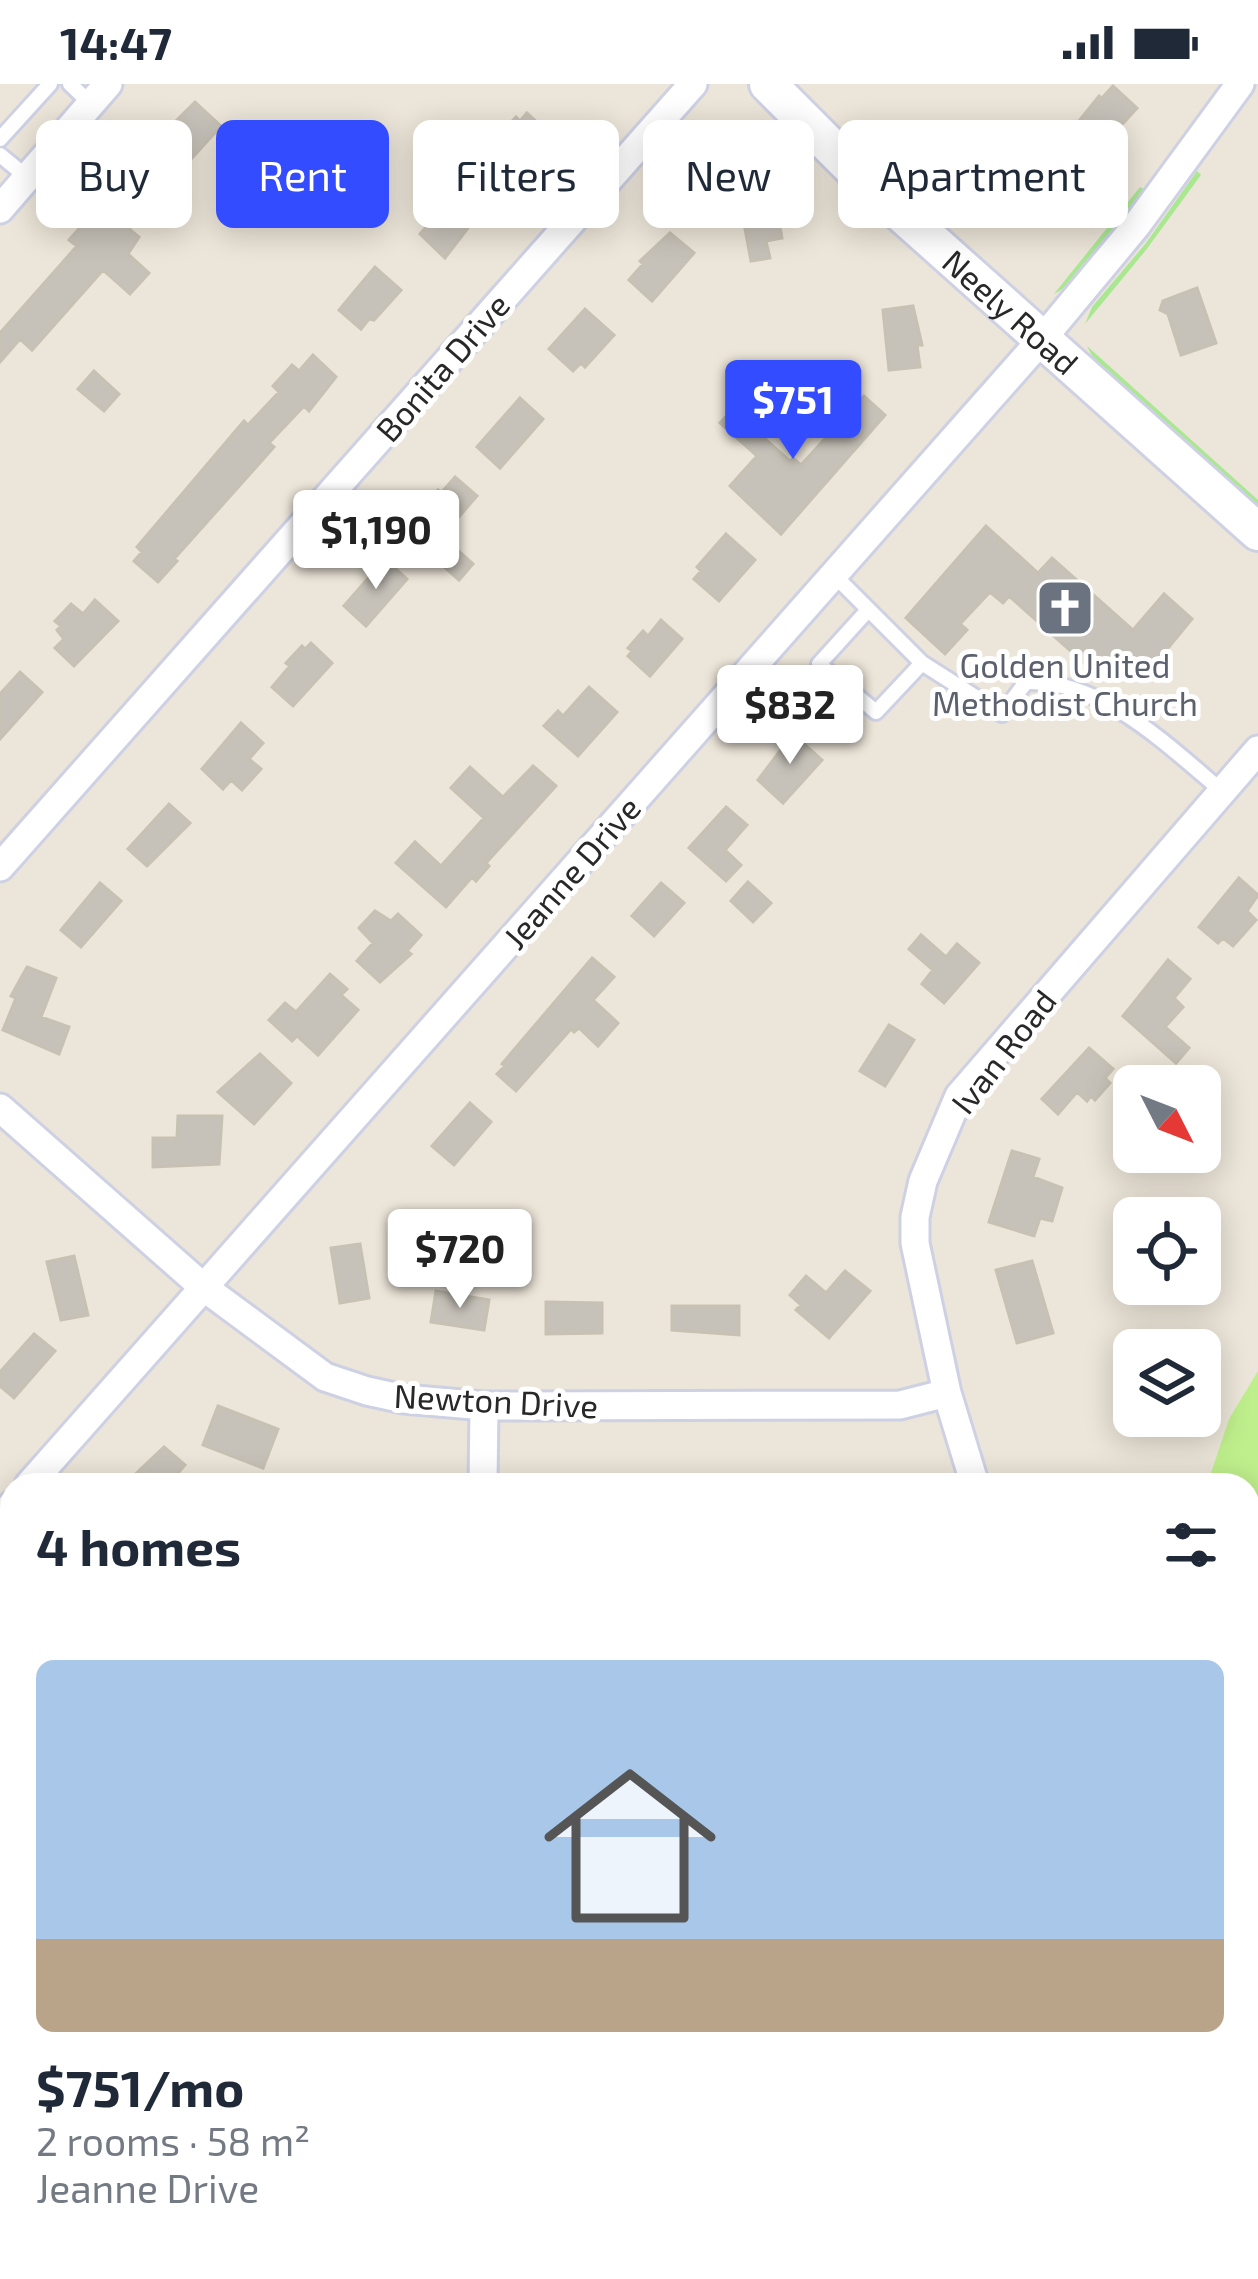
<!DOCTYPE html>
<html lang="en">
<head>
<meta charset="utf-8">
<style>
  body { margin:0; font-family:"Exo 2",sans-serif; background:#f2f2f3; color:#1f2937; height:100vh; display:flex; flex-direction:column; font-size:45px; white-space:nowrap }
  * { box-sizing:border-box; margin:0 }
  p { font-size:39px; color:#747a83 }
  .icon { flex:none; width:66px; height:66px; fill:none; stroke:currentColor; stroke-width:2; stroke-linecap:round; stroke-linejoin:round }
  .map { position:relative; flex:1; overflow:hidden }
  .side { position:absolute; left:0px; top:1389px; width:1260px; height:807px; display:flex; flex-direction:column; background:#fff; border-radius:36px 36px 0 0; box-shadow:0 6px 30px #0003 }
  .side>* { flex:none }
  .top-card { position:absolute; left:36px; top:36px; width:1188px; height:108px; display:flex; gap:24px }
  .needle { width:78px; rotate:132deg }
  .controls { position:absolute; left:1113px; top:981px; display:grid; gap:24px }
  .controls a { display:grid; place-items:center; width:108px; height:108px; border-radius:18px; background:#fff; box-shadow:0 6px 30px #0003; font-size:60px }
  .price { position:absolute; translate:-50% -102px; padding:0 27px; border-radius:12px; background:#fff; color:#222; font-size:39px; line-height:78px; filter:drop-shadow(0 3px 6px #0008) }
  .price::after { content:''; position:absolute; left:50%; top:72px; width:36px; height:27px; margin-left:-18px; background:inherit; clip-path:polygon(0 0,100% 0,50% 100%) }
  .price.selected { background:#334cff; color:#fff }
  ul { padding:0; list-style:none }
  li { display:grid; align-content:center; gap:24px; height:636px; padding:0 36px }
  li span { display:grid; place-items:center; height:372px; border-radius:18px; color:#555 }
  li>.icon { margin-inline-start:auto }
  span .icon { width:216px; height:216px; fill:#fffc; stroke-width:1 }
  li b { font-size:51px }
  h2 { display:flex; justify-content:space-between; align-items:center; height:144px; padding:0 36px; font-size:51px }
  .tag { padding:0 42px; border-radius:18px; background:#fff; box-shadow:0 6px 30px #0003; font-size:42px; line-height:108px }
  .tag.selected { background:#334cff; color:#fff }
  .status { display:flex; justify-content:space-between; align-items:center; height:84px; padding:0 60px; background:#fff; direction:ltr }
  .status svg { height:33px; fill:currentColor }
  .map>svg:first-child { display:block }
</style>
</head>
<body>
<div class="status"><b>14:47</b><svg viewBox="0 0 49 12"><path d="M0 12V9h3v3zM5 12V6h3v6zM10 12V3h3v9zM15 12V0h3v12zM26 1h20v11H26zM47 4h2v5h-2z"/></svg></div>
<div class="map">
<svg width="1258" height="2195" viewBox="0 0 1258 2195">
  <rect width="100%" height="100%" fill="#ece5d9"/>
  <path fill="#a9e791" d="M 1197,87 L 1201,91 L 1146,166 L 1085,240 L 1092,223 L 1146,159 Z
    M 1140,103 L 1144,105 C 1122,135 1086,194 1054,210 Z
    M 1087,262 L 1258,416 L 1258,422 L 1093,274 Z
    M 1248,1720 L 1258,1738 L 1258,1887 L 1248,1925 Z
    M 984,2184 L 1209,2184 L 1208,2195 L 986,2195 Z"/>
  <path fill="#bfef8c" d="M 1258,1287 L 1258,1662 L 1248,1646 L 1248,1401 L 1207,1401 L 1229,1335 Z"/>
  <path fill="#c7c2b9" stroke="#c7c1b3" stroke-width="3" d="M 1113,2 L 1137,24 L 1096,69 L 1071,47 L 1099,12 L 1102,14 Z
    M 195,18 L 221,42 L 192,74 L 186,70 L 169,88 L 146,67 Z
    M 527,29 L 551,51 L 516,91 L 487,65 L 516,33 L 520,37 Z
    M 964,73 L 1069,92 L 1062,126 L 958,107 Z
    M 120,98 L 148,123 L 129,145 L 139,153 L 128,170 L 149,189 L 130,210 L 103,186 L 32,266 L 20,255 L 0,278 L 0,249 L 77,162 L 69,156 Z
    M 771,101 L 775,123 L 794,120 L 798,140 L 780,143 L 782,154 L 766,157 L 770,174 L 751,177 L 743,134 L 721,139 L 715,109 Z
    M 452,107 L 478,131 L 445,174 L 420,150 L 428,141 L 424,138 Z
    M 670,149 L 694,169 L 652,217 L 629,196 L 643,180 L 640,177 Z
    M 375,183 L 401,206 L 374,236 L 369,235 L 361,245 L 339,226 Z
    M 1197,204 L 1216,259 L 1181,271 L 1168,230 L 1160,226 L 1163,217 Z
    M 913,222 L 922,261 L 917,261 L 920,283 L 889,286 L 883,226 Z
    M 585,225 L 614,251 L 585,283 L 581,279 L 573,287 L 549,265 Z
    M 313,271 L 336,293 L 309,327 L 304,322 L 269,359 L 274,363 L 174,475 L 177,477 L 158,498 L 134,477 L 142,468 L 137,463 L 244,337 L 248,341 L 279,308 L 273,302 L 292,281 L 299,287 Z
    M 94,287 L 119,310 L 104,327 L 78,305 Z
    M 864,312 L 885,331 L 781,450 L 730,402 L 757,372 L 720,339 L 744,313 L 766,332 L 754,345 L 790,377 L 793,374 L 801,381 Z
    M 520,314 L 543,335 L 500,384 L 477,363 Z
    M 455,393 L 477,412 L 436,459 L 414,439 L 438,406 L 441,409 Z
    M 986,442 L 1038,489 L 1052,474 L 1133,546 L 1164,510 L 1192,535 L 1145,592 L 1123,572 L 1102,595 L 1009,512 L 1003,519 L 990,508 L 960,540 L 967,546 L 945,570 L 906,534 Z
    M 726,450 L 755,476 L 719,517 L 694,495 L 701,487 L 697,483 Z
    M 453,462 L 473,480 L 459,496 L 439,478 Z
    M 385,475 L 407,495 L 366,542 L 344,522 Z
    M 95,516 L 118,537 L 74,582 L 55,564 L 64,555 L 57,546 L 61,542 L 55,537 L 71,520 L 83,530 Z
    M 661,536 L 682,555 L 650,592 L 628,572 L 632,567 L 628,564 L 643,547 L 648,552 Z
    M 311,559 L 332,579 L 293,622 L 272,603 L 290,582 L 286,579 L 302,562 L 305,565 Z
    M 20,588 L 42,608 L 0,655 L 0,610 Z
    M 589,603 L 617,628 L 578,672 L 544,642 L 558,627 L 563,632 Z
    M 241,639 L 263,659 L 249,675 L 261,685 L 242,706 L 231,696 L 223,705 L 202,685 Z
    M 797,641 L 801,657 L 822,676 L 783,719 L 758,696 L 783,663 L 780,660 Z
    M 533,682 L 556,702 L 486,779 L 489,782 L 476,797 L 472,793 L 446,823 L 396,779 L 415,758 L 441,782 L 484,734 L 451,704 L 470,683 L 503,713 Z
    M 169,720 L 190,739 L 147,782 L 128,765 Z
    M 726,723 L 747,741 L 725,766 L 741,781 L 726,797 L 689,764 Z
    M 1239,794 L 1258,811 L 1247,827 L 1256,836 L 1233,862 L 1223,854 L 1218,859 L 1199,843 Z
    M 748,798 L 771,819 L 753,838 L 731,817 Z
    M 100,799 L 121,817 L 81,863 L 61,846 Z
    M 661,799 L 684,819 L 654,852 L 632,832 Z
    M 375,827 L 391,837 L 398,830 L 421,851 L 407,867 L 411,870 L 380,898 L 357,877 L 373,859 L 359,844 Z
    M 921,851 L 946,873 L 957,860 L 979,879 L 944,919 L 922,900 L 933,886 L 909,865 Z
    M 592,874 L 614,893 L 593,916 L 618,939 L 598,962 L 579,944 L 574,948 L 571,945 L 516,1007 L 497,990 L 505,982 L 502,980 Z
    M 1168,876 L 1190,895 L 1174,914 L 1183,923 L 1165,943 L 1189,964 L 1176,979 L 1123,932 Z
    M 27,883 L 56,894 L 41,933 L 69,943 L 59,970 L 3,946 L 16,914 L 11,912 Z
    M 330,890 L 347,905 L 341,911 L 358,926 L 318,971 L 297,952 L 292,957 L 269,936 L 285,919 L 296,928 Z
    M 889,941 L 914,956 L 885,1002 L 860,987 Z
    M 1089,964 L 1113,985 L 1105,994 L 1110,999 L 1095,1016 L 1091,1012 L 1087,1017 L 1077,1008 L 1058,1030 L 1042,1015 Z
    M 260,970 L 291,999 L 254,1040 L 218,1008 Z
    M 470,1019 L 491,1038 L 454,1081 L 432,1062 Z
    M 178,1032 L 222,1032 L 219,1080 L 153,1083 L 153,1054 L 177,1054 Z
    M 1012,1067 L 1039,1075 L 1033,1093 L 1062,1104 L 1052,1137 L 1040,1134 L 1034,1152 L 989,1138 Z
    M 360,1160 L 369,1214 L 340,1219 L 331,1164 Z
    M 74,1172 L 88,1231 L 61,1236 L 47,1178 Z
    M 1032,1177 L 1053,1249 L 1017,1259 L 996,1186 Z
    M 845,1187 L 870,1207 L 829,1254 L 796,1226 L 801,1221 L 790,1211 L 806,1192 L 826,1209 Z
    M 436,1207 L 489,1216 L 484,1246 L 431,1238 Z
    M 546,1218 L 602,1219 L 602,1249 L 546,1250 Z
    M 672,1222 L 739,1222 L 739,1251 L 672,1246 Z
    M 34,1250 L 55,1267 L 14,1314 L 0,1302 L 0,1288 Z
    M 218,1322 L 278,1345 L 263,1384 L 203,1361 Z
    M 164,1363 L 185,1381 L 178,1389 L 192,1401 L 124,1401 Z"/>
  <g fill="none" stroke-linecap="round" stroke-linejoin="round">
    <defs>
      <path id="service" d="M 70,0 L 91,20
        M 0,55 L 50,0
        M 0,71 L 28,94
        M 833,490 L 922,579 L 876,628 L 819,580 L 868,526
        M 922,579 L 1002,630 L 1026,598 C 1101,595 1168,662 1222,707"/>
      <path id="minor" d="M 0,125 L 108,0
        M 0,783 L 693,0
        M 0,1024 L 202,1202 L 325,1293 L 367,1307 L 404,1315 L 484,1322 L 900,1321 L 947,1309
        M 29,1401 L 1043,254 L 1136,142 L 1240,0
        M 483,1401 L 484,1322
        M 975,1401 L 947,1309 L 915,1159 L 915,1133 L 923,1097 L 959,1012 L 1258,666
        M 0,1435 L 12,1421
        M 0,2084 L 12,2071
        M 227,2195 L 237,2184"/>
      <g id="tertiary">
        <path id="s1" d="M 768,0 L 866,98 L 1258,448"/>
        <path d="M 0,2147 L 12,2158"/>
        <path d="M 41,2184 L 54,2195"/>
      </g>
    </defs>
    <use href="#service" stroke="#ced1e3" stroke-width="20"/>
    <use href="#minor" stroke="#ced1e3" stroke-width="33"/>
    <use href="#tertiary" stroke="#ced1e3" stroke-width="42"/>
    <path stroke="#c7c7c7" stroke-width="4.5" stroke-dasharray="9 6" stroke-linecap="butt" d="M 405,422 L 425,424"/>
    <use href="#service" stroke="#fff" stroke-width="14"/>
    <use href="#minor" stroke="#fff" stroke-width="27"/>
    <use href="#tertiary" stroke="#fff" stroke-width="36"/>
  </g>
  <defs>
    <symbol id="church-square" viewBox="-11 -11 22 22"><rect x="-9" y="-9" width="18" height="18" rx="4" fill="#6b7280" stroke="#fff"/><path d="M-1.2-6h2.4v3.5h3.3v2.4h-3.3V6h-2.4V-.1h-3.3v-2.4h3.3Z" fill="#fff"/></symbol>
  </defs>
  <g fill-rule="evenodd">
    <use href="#church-square" x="1032" y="491" width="66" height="66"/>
  </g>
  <g text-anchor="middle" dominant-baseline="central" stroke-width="10" stroke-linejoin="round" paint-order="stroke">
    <g font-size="33" fill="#282828" stroke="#fff">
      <text stroke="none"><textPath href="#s1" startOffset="333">Neely Road</textPath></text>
      <text transform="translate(442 283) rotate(-49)">Bonita Drive</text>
      <text transform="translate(571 788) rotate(-49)">Jeanne Drive</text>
      <text transform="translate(1003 967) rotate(-52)">Ivan Road</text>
      <text transform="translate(496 1316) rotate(3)">Newton Drive</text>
    </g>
    <g font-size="33" fill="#5b616d" stroke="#fff">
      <text x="1065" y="581">Golden United<tspan x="1065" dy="38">Methodist Church</tspan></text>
    </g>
  </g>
</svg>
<div class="controls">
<a><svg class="needle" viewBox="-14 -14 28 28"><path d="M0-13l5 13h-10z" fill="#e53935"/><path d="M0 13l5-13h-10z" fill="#747a83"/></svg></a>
<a><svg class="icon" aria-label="locate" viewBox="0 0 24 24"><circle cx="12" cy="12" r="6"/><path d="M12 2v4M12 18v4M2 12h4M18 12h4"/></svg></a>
<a><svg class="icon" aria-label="layers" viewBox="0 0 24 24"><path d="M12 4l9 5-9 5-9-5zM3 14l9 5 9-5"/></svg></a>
</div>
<b class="price selected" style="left:793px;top:378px">$751</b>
<b class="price" style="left:376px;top:508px">$1,190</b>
<b class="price" style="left:790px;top:683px">$832</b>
<b class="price" style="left:460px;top:1227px">$720</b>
<div class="top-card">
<a class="tag">Buy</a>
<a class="tag selected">Rent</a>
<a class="tag">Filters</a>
<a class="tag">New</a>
<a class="tag">Apartment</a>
</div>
<section class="side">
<h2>4 homes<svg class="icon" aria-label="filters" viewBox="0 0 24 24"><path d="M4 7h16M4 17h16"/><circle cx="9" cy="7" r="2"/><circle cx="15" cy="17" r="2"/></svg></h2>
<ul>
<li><span style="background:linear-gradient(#a9c7e8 75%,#b9a48a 0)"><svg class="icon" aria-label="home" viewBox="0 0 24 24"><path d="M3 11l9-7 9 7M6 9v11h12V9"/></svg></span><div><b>$751/mo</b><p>2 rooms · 58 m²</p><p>Jeanne Drive</p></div></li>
</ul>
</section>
</div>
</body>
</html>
